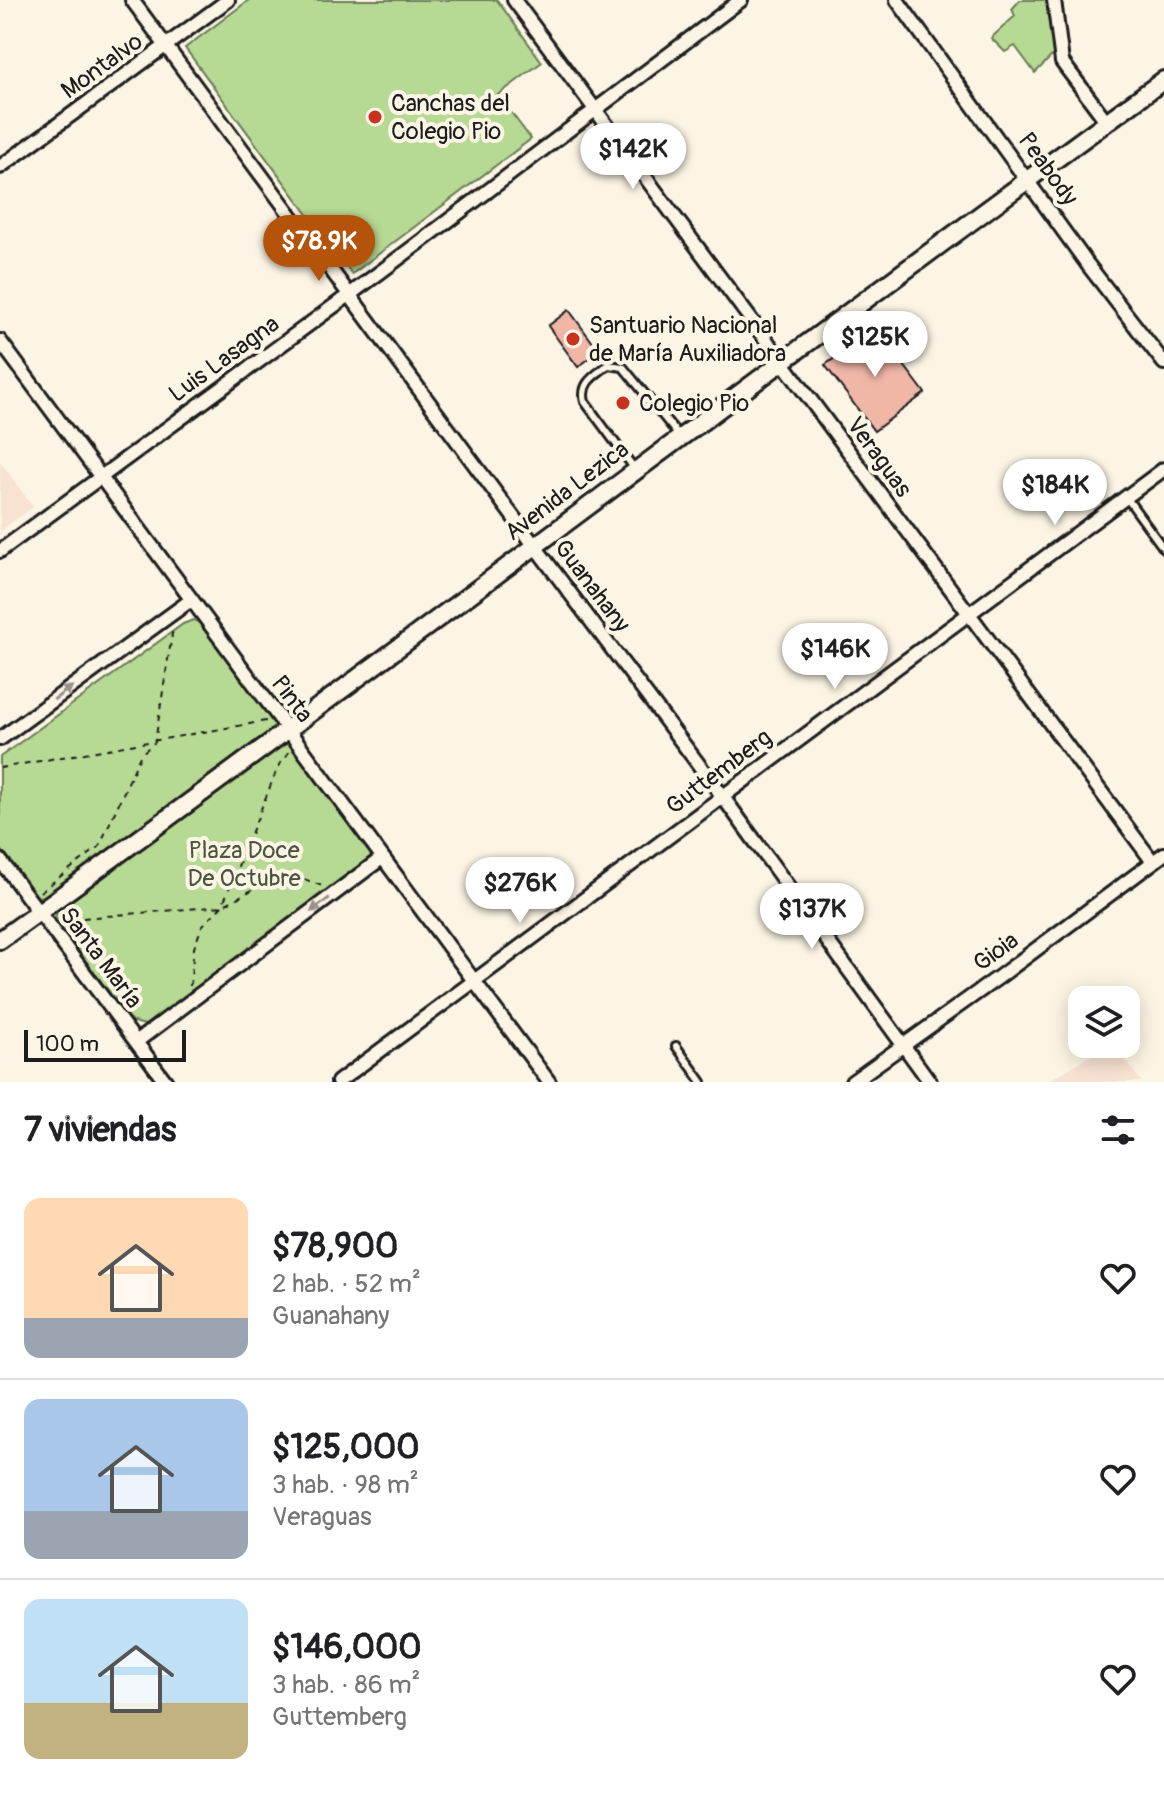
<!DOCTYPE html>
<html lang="es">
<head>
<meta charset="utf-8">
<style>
  body { margin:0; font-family:Pangolin,sans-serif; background:#f2f2f2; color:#202124; height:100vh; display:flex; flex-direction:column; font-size:30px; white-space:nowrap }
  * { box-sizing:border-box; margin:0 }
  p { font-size:26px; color:#757577 }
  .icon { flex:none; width:44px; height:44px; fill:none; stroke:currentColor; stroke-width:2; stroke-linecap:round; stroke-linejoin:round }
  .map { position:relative; height:1082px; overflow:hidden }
  .drawer { display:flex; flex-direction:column; background:#fff; flex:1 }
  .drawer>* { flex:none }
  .tools { position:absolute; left:1068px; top:986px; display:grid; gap:16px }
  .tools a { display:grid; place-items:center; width:72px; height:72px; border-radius:16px; background:#fff; box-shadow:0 4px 20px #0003; font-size:40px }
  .scale { position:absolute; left:24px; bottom:20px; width:162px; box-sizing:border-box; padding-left:8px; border:4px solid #1c1c1c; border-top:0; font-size:22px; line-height:28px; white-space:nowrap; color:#1c1c1c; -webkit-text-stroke:6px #fcf5e5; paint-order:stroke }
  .price { position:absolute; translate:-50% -68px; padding:0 18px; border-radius:28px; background:#fff; color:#222; font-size:26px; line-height:52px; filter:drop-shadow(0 2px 4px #0008) }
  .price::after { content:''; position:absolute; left:50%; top:48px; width:24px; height:18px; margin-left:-12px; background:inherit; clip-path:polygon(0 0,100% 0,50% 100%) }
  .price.selected { background:#b45309; color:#fff }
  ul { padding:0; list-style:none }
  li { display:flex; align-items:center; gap:24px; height:200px; padding:0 24px }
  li+li { border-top:2px solid #e0e0e0 }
  li span { display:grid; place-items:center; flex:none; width:224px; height:160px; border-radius:16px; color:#555 }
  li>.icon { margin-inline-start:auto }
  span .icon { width:96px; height:96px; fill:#fffc; stroke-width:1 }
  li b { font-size:34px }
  h2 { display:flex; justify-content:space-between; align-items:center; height:96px; padding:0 24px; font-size:34px }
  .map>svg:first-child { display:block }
</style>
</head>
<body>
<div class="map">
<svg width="1164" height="1082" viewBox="0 0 1164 1082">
  <rect width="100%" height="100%" fill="#fcf5e5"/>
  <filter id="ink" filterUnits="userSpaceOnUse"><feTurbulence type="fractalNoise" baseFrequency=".0125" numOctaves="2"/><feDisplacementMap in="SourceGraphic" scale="16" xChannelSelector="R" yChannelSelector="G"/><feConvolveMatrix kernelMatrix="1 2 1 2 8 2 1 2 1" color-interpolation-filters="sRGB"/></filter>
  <g filter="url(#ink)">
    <path fill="#f8e2d2" d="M 0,461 L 33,507 L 0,531 Z
      M 1110,1044 L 1113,1044 L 1142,1082 L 1046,1082 Z"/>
    <path fill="#b6d993" stroke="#697a58" stroke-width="2" d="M 249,0 L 497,0 L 542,62 L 498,95 L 531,139 L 352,274 L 185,48 Z
      M 1020,0 L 1050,0 L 1056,52 L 1035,73 L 1015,46 L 1005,52 L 991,38 L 1015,16 L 1012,9 Z
      M 193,620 L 201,623 L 275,721 L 275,727 L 45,896 L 37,897 L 0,848 L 0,757 L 183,624 Z
      M 290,744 L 370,850 L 371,859 L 154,1023 L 145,1025 L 130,1021 L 61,927 L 55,917 L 57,911 L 281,745 Z"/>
    <path fill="#f0b7a7" stroke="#1c1c1c" stroke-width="2" d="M 569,310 L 599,351 L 578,367 L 548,326 Z
      M 876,328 L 925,393 L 874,431 L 825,365 Z"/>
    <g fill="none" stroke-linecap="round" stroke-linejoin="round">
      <defs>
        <path id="lane" d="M 634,468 L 585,402 C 580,383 594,376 608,365 L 623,367 L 680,437
          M 1126,497 L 1164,549
          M 676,1046 L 702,1082"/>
        <path id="street" d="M 132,0 L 534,545 L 723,797 L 930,1082
          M 514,0 L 1153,862
          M 897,0 L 1088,265 L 1164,363
          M 1054,0 L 1062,62 L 1107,122
          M 0,167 L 228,0
          M 0,341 L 549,1082
          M 0,551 L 379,273 L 741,0
          M 0,739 L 191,600
          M 0,860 L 166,1082
          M 136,1042 L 382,858
          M 338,1082 L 1164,469
          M 852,1082 L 999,977 L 1164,854"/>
        <path id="secondary" d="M 0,940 C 391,658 774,364 1164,80"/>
      </defs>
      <use href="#lane" stroke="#1c1c1c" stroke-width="12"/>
      <use href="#street" stroke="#1c1c1c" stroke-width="18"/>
      <use href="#secondary" stroke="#1c1c1c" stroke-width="22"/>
      <path stroke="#1c1c1c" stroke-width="2" stroke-dasharray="6 6" stroke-linecap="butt" d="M 0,768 L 266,721
        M 40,892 L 99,847 L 141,754 L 155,742 L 173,628
        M 59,920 L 222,906 L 267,882 L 287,879 L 304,879 L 325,887
        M 190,986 L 194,948 L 202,926 L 222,906 L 278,767 L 289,752"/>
      <use href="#lane" stroke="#fcf5e5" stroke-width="6"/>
      <use href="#street" stroke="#fcf5e5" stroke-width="12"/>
      <use href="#secondary" stroke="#fcf5e5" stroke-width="16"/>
    </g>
    <defs><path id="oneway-solid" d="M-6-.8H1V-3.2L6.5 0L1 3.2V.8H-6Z" transform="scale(2)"/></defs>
    <g fill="#97938b">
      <use href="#oneway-solid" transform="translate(63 693) rotate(-36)"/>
      <use href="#oneway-solid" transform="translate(320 905) rotate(143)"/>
    </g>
  </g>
  <g fill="#c8321e" stroke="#fcf5e5" stroke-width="3">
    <circle cx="375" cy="117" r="8"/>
    <circle cx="573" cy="339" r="8"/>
    <circle cx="623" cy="403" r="8"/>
  </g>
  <g text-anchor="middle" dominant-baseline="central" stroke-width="8" stroke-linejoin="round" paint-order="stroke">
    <g font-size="24" fill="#1c1c1c" stroke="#fcf5e5">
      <text transform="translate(102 66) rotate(-36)">Montalvo</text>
      <text transform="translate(1048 169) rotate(54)">Peabody</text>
      <text transform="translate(224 359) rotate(-36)">Luis Lasagna</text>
      <text transform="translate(879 457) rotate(54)">Veraguas</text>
      <text transform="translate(567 491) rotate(-37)">Avenida Lezica</text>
      <text transform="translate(592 586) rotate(53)">Guanahany</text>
      <text transform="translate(292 699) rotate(53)">Pinta</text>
      <text transform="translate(719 772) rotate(-37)">Guttemberg</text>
      <text transform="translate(996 952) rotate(-36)">Gioia</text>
      <text transform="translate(101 958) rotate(53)">Santa María</text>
    </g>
    <g font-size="24" fill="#1c1c1c" stroke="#fcf5e5" text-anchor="start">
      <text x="391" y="103">Canchas del<tspan x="391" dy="28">Colegio Pio</tspan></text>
      <text x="589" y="325">Santuario Nacional<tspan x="589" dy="28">de María Auxiliadora</tspan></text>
      <text x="639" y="403">Colegio Pio</text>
    </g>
    <g font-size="24" fill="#4a5540" stroke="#fcf5e5">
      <text x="244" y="850">Plaza Doce<tspan x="244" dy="28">De Octubre</tspan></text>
    </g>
  </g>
</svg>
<div class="tools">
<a><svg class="icon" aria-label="layers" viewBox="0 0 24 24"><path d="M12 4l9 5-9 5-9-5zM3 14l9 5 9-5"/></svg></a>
</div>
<div class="scale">100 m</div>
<b class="price" style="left:633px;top:191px">$142K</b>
<b class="price selected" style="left:319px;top:283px">$78.9K</b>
<b class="price" style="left:875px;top:379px">$125K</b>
<b class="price" style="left:1055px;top:527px">$184K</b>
<b class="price" style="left:835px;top:691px">$146K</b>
<b class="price" style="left:520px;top:925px">$276K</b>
<b class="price" style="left:812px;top:951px">$137K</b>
</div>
<section class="drawer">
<h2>7 viviendas<svg class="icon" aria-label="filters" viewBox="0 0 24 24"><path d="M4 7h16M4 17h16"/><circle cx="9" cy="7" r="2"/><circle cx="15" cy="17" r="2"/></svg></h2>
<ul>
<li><span style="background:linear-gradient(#ffd9b3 75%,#9aa5b1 0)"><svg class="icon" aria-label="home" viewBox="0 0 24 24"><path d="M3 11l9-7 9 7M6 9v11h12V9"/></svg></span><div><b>$78,900</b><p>2 hab. · 52 m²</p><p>Guanahany</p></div><svg class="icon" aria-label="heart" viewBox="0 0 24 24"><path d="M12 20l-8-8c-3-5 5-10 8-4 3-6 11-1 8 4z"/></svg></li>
<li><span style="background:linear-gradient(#a9c7e8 70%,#9aa5b1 0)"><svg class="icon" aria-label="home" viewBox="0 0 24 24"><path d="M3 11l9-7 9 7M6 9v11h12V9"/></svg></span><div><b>$125,000</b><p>3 hab. · 98 m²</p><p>Veraguas</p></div><svg class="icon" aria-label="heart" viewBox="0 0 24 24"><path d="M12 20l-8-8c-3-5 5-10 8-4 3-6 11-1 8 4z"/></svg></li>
<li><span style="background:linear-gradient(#bfe0f5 65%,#c2b280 0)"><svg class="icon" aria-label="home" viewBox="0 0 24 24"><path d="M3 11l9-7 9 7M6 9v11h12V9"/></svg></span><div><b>$146,000</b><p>3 hab. · 86 m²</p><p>Guttemberg</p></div><svg class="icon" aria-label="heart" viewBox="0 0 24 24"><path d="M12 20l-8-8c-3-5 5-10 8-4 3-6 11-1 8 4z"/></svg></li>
</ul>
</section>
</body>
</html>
